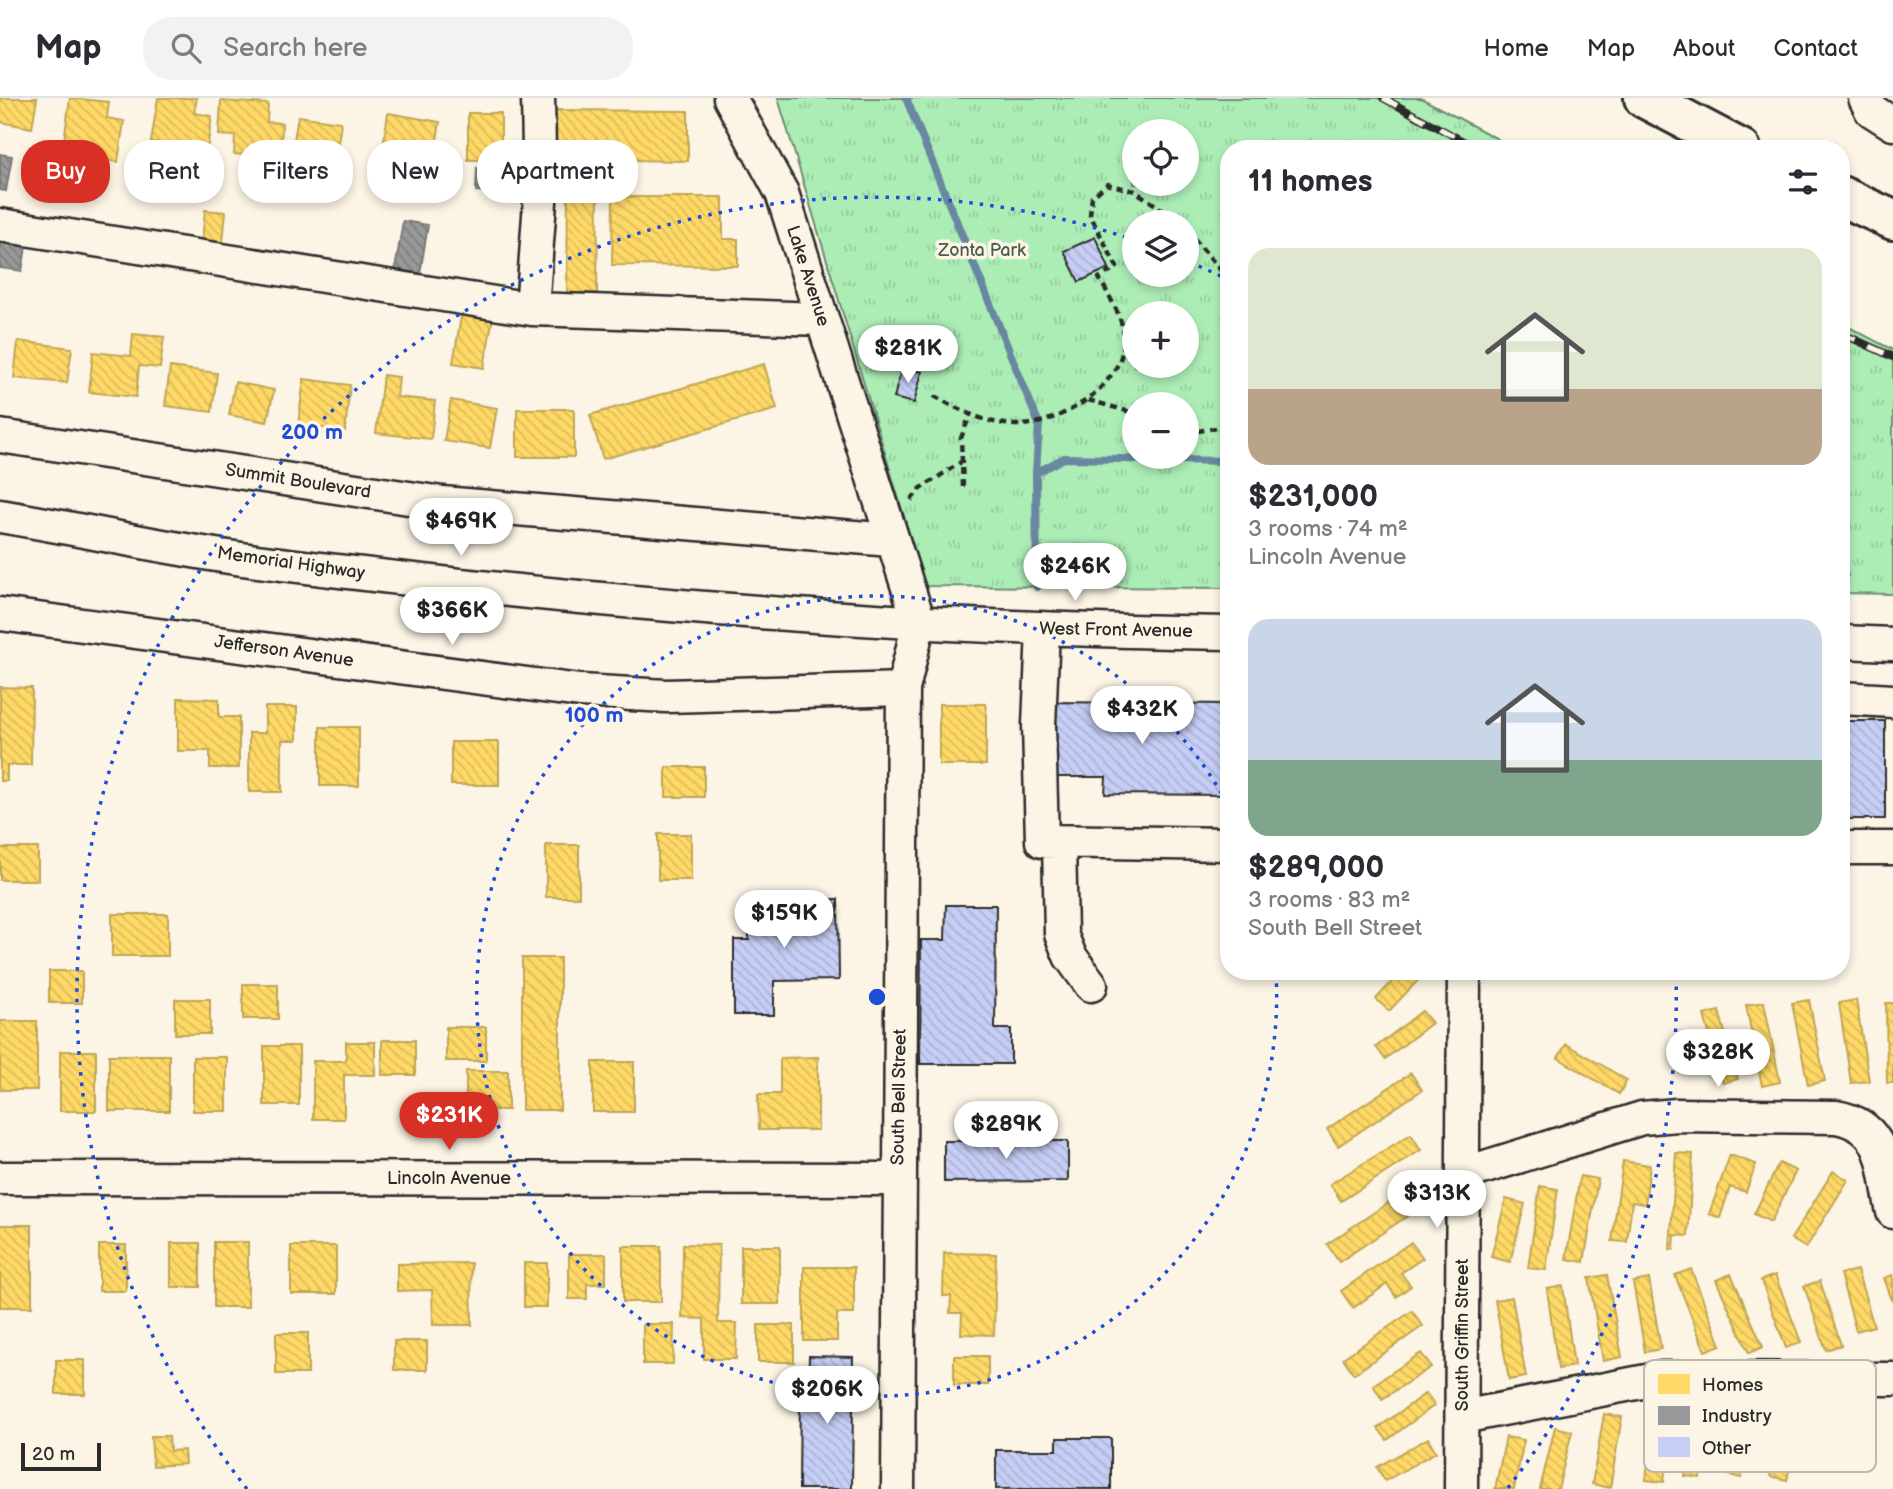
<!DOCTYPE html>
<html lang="en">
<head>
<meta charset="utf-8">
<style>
  body { margin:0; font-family:"Balsamiq Sans",sans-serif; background:#f2f2f3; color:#2b2b33; height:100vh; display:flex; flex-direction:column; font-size:26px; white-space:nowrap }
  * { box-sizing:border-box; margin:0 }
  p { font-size:23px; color:#7c7c81 }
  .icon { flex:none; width:38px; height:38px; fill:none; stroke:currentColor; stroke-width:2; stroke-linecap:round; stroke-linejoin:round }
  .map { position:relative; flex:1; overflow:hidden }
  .sheet { position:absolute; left:1220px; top:42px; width:630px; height:840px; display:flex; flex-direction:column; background:#fff; border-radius:28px; box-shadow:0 4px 10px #0003 }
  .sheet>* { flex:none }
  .guide { position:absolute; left:21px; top:42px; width:665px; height:63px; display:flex; gap:14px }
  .tools { position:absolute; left:1122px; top:21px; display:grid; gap:14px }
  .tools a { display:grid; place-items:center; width:77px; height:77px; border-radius:50%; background:#fff; box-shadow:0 4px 10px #0003; font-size:35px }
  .scale { position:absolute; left:21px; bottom:18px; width:80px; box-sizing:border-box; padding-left:7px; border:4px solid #2b2b2b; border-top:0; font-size:19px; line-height:24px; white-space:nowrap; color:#2b2b2b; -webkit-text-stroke:5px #fcf5e5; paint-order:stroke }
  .price { position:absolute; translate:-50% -60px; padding:0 16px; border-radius:24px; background:#fff; color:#222; font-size:23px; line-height:46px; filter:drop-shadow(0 2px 4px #0008) }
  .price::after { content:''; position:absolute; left:50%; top:42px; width:21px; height:16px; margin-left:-10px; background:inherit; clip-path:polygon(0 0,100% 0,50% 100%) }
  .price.current { background:#d93025; color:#fff }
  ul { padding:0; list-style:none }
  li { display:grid; align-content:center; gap:14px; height:371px; padding:0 28px }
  li span { display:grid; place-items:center; height:217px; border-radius:21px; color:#555 }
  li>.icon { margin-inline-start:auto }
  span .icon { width:126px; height:126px; fill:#fffc; stroke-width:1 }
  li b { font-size:30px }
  h2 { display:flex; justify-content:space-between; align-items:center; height:84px; padding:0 28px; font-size:30px }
  .tag { padding:0 24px; border-radius:28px; background:#fff; box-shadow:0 4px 10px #0003; font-size:24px; line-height:63px }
  .tag.current { background:#d93025; color:#fff }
  header { display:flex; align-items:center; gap:42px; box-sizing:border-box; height:98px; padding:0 35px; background:#fff; border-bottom:2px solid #e1e1e2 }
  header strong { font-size:33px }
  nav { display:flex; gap:38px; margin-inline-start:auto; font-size:24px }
  .search { width:490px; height:63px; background:#f2f2f3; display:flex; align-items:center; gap:18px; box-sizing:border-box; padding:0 24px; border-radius:28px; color:#7c7c81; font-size:26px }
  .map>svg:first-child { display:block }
</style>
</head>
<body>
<header>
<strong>Map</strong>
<div class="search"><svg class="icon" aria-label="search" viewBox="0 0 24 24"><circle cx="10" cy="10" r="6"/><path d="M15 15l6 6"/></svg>Search here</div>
<nav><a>Home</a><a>Map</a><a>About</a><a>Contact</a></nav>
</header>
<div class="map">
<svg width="1893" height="1391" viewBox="0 0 1893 1391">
  <defs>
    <pattern id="park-tufts" width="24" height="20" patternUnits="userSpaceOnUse" patternTransform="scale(1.75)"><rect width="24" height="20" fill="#acedb6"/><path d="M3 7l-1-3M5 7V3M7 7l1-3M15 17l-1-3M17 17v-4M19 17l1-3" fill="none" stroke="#94cb9d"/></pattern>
    <pattern id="homes-back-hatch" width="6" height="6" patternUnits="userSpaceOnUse" patternTransform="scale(1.75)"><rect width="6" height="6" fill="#ffd966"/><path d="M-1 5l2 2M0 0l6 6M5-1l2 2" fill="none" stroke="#dbba59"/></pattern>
    <pattern id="industry-back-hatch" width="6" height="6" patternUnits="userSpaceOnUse" patternTransform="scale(1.75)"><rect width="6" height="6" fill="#999"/><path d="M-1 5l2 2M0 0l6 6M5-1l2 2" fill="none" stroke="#7d7d7d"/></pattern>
    <pattern id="building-back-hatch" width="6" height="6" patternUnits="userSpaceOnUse" patternTransform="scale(1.75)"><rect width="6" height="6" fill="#c6cef6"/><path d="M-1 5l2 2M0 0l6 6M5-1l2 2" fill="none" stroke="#aab1d3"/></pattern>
  </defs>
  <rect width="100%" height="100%" fill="#fcf5e5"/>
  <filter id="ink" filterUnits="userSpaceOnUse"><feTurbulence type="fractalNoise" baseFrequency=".0143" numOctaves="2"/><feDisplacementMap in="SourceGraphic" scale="14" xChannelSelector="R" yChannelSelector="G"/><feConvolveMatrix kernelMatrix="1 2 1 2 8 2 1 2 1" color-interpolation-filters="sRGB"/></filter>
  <g filter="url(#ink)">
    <path fill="url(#park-tufts)" stroke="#6c8c70" stroke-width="2" fill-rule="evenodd" d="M 778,0 L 1421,0 L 1516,51 L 1228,51 L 1228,490 L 925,488 ZM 1134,33 L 1186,33 L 1186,86 L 1134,86 ZM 1134,124 L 1186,124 L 1186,177 L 1134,177 ZM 1134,215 L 1186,215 L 1186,268 L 1134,268 ZM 1134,306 L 1186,306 L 1186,359 L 1134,359 Z
      M 1841,225 L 1893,252 L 1893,496 L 1841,495 Z"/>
    <path fill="url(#homes-back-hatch)" stroke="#bfa554" stroke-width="2" d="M 0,0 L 37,0 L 32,30 L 0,24 Z
      M 70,0 L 109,4 L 107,20 L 124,23 L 118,64 L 62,57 Z
      M 158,0 L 197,0 L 194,15 L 212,18 L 207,52 L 151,44 Z
      M 221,3 L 268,6 L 267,24 L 282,25 L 281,59 L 234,56 L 235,38 L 219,37 Z
      M 550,12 L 688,13 L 688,63 L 549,61 Z
      M 388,15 L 440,24 L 432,71 L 381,63 Z
      M 468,15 L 501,15 L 501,62 L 468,62 Z
      M 298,18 L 341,24 L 334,77 L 303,73 L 305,51 L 293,49 Z
      M 568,94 L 598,94 L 597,195 L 567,195 Z
      M 613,99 L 723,99 L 723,141 L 738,141 L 738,168 L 612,167 Z
      M 205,112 L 226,114 L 223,144 L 202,142 Z
      M 462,213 L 493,218 L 484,270 L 453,265 Z
      M 133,236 L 164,239 L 160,270 L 139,268 L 136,299 L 89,294 L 93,254 L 131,258 Z
      M 18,243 L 72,250 L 67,285 L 14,280 Z
      M 764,266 L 777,311 L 603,361 L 590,317 Z
      M 170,269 L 217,275 L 212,314 L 165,308 Z
      M 383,277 L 399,279 L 397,299 L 435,303 L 431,341 L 376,335 Z
      M 304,281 L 350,287 L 345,333 L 298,327 Z
      M 235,284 L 274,292 L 267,324 L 229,317 Z
      M 451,302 L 497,310 L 490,350 L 444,343 Z
      M 517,311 L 574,311 L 574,359 L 517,359 Z
      M 0,589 L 32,590 L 31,667 L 7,667 L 7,683 L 0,683 Z
      M 178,600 L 219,601 L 219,619 L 239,619 L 239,670 L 210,670 L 210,653 L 178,653 Z
      M 939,606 L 986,606 L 986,667 L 939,667 Z
      M 265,609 L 297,609 L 297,642 L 282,642 L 282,694 L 249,694 L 249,635 L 265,635 Z
      M 320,629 L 359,629 L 359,688 L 320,688 Z
      M 451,644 L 499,644 L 499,687 L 451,687 Z
      M 666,669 L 704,669 L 704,699 L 666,699 Z
      M 658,736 L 691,736 L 691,782 L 658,782 Z
      M 546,747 L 579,747 L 579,799 L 546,799 Z
      M 0,750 L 38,750 L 38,782 L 0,782 Z
      M 112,816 L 168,816 L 168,858 L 112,858 Z
      M 522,860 L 560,860 L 560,1012 L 522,1012 Z
      M 49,873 L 82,873 L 82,905 L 49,905 Z
      M 1402,873 L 1427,873 L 1389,913 L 1376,901 Z
      M 243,886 L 278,886 L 278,921 L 243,921 Z
      M 175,901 L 210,901 L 210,936 L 175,936 Z
      M 1809,902 L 1825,983 L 1808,987 L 1792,905 Z
      M 1856,902 L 1869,983 L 1851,985 L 1839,905 Z
      M 1764,904 L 1780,984 L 1762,988 L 1746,907 Z
      M 1886,905 L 1893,905 L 1893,985 L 1887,985 Z
      M 1422,913 L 1432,925 L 1385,961 L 1376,949 Z
      M 1719,913 L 1738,981 L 1723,985 L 1704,917 Z
      M 0,923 L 37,923 L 37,992 L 0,992 Z
      M 446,929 L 486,929 L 486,963 L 446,963 Z
      M 382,942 L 415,942 L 415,977 L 382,977 Z
      M 346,944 L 375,944 L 375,977 L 344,977 L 344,1021 L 313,1021 L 313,963 L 346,963 Z
      M 1566,946 L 1627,982 L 1619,996 L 1558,960 Z
      M 264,948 L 299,948 L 299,1007 L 264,1007 Z
      M 60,953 L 96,953 L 96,1013 L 60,1013 Z
      M 109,957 L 169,957 L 169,1013 L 109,1013 Z
      M 193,959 L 227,959 L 227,1013 L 193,1013 Z
      M 818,959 L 818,1032 L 759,1032 L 758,996 L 780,996 L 780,960 Z
      M 593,964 L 634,964 L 634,1014 L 593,1014 Z
      M 466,973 L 508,973 L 508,1012 L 466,1012 Z
      M 1411,975 L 1422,992 L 1338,1048 L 1327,1031 Z
      M 1411,1036 L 1421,1052 L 1341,1103 L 1330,1086 Z
      M 1676,1055 L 1693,1056 L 1688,1138 L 1675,1137 L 1674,1151 L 1670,1151 Z
      M 1730,1057 L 1756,1066 L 1746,1094 L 1730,1089 L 1720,1120 L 1709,1116 Z
      M 1623,1063 L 1650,1067 L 1645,1106 L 1632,1104 L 1627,1144 L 1612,1143 Z
      M 1779,1065 L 1796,1073 L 1771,1124 L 1754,1116 Z
      M 1833,1073 L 1848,1082 L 1806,1150 L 1791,1141 Z
      M 1580,1078 L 1598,1081 L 1584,1164 L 1566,1161 Z
      M 1540,1088 L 1558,1091 L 1546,1172 L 1528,1170 Z
      M 1406,1093 L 1418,1111 L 1339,1164 L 1327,1146 Z
      M 1506,1101 L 1525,1106 L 1510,1164 L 1491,1159 Z
      M 0,1127 L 32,1127 L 32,1209 L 0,1209 Z
      M 214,1144 L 248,1144 L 248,1209 L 214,1209 Z
      M 1411,1144 L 1423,1160 L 1401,1175 L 1411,1188 L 1396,1199 L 1387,1186 L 1353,1210 L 1341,1193 Z
      M 171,1145 L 200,1145 L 200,1189 L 171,1189 Z
      M 683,1146 L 719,1147 L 718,1225 L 737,1225 L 736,1261 L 704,1261 L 704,1221 L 682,1220 Z
      M 99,1147 L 126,1147 L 126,1193 L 99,1193 Z
      M 291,1148 L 336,1148 L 336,1196 L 291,1196 Z
      M 623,1148 L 661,1148 L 661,1204 L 623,1204 Z
      M 741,1148 L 780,1148 L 780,1206 L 741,1206 Z
      M 944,1155 L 996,1156 L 994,1237 L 961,1236 L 962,1215 L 950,1215 L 951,1198 L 943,1198 Z
      M 569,1156 L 606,1156 L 606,1186 L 587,1186 L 587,1201 L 569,1201 Z
      M 471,1165 L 472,1227 L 433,1227 L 432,1192 L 397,1193 L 397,1166 Z
      M 524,1165 L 547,1165 L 547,1209 L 524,1209 Z
      M 804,1169 L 854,1169 L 854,1216 L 837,1216 L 837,1243 L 804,1243 Z
      M 1691,1171 L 1721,1247 L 1705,1253 L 1675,1177 Z
      M 1857,1172 L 1874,1228 L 1856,1233 L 1840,1176 Z
      M 1731,1176 L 1763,1249 L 1749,1255 L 1716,1182 Z
      M 1607,1177 L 1622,1259 L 1603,1263 L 1589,1180 Z
      M 1775,1177 L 1801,1244 L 1786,1250 L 1761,1182 Z
      M 1893,1177 L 1893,1205 L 1884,1180 Z
      M 1649,1181 L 1661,1251 L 1645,1254 L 1633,1184 Z
      M 1820,1183 L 1841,1247 L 1826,1252 L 1804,1188 Z
      M 1563,1188 L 1574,1268 L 1558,1271 L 1547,1191 Z
      M 1512,1199 L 1526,1279 L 1509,1282 L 1495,1202 Z
      M 1412,1213 L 1423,1228 L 1354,1276 L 1343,1260 Z
      M 643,1226 L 674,1226 L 673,1266 L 643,1266 Z
      M 758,1227 L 794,1227 L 794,1264 L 758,1264 Z
      M 276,1235 L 308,1235 L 308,1276 L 276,1276 Z
      M 394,1243 L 427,1243 L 427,1272 L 394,1272 Z
      M 1421,1255 L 1431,1269 L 1382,1301 L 1373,1287 Z
      M 954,1258 L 988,1258 L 988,1287 L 954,1287 Z
      M 56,1262 L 85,1262 L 85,1296 L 56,1296 Z
      M 1426,1295 L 1435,1307 L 1387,1342 L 1378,1330 Z
      M 1654,1307 L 1672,1309 L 1664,1384 L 1646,1382 Z
      M 1695,1308 L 1710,1310 L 1700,1380 L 1685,1378 Z
      M 1747,1308 L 1762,1312 L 1741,1380 L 1726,1376 Z
      M 1786,1309 L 1803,1313 L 1787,1382 L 1770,1378 Z
      M 1604,1316 L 1622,1319 L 1610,1390 L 1592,1386 Z
      M 1555,1329 L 1572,1333 L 1558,1391 L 1540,1391 Z
      M 151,1338 L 169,1338 L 170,1353 L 184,1352 L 185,1366 L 153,1368 Z
      M 1506,1339 L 1524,1342 L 1514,1391 L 1495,1391 Z
      M 1428,1340 L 1436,1354 L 1385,1383 L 1377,1369 Z"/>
    <path fill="url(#industry-back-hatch)" stroke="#787878" stroke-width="2" d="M 0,56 L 12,58 L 6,93 L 0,92 Z
      M 477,70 L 506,72 L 504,95 L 476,93 Z
      M 403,123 L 428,127 L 420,176 L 395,172 Z
      M 0,139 L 27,143 L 22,173 L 0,170 Z"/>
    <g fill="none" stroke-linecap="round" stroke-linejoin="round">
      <path stroke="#6987a1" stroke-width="8" d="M 906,0 L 1039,326 L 1036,375
        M 1841,477 L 1845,477
        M 1037,489 L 1036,375 L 1064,360 L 1228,363"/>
    </g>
    <path fill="url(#building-back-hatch)" stroke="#2b2b2b" stroke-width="2" d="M 1095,139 L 1109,170 L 1079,184 L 1064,153 Z
      M 902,269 L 922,274 L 914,305 L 894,300 Z
      M 1050,604 L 1228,606 L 1228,697 L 1105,696 L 1106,679 L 1049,679 Z
      M 1841,623 L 1885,623 L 1885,721 L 1841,721 Z
      M 838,801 L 839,882 L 774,883 L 774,917 L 734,917 L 734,842 L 749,842 L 749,802 Z
      M 946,807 L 996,807 L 995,931 L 1011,931 L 1011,966 L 920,966 L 921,842 L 945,842 Z
      M 944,1043 L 1068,1043 L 1068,1083 L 944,1084 Z
      M 809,1258 L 853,1259 L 852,1295 L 818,1295 L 818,1303 L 853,1304 L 852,1391 L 799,1391 L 800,1290 L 808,1290 Z
      M 1057,1340 L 1111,1340 L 1111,1391 L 996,1391 L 996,1352 L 1057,1352 Z"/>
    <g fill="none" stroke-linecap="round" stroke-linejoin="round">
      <defs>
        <path id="minor" d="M 730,0 L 782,95 L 919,524
          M 1865,0 L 1871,12 L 1893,26
          M 0,127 L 532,211 L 822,221
          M 532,211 L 540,104 L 538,0
          M 0,338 L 442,405 L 891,442
          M 0,418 C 86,432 171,452 257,463 C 579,504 904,531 1228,535
          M 0,516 L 580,593 L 666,598 L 903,591
          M 1043,531 L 1039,627 L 1042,743 L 1228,746
          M 1841,544 L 1893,546
          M 1841,600 L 1893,603
          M 1059,744 L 1061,836 L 1070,858 L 1091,887
          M 1841,750 L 1893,750
          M 1463,1076 L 1642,1020 L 1677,1017 L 1836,1019 C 1888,1028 1883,1072 1893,1114
          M 0,1080 L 898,1081
          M 1462,1319 L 1662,1280 L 1893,1281
          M 898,1391 L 903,591 L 919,524
          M 1461,1391 L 1464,873"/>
        <path id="major" d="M 1644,0 L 1741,51
          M 1841,98 L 1893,122"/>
      </defs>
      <use href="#minor" stroke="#2b2b2b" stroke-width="37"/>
      <use href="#major" stroke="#2b2b2b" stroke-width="44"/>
      <path stroke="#2b2b2b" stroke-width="4.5" stroke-dasharray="7 5" stroke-linecap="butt" d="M 1186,131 L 1228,181
        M 934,298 C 960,312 984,325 1014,327 C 1057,329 1121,290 1124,244 C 1125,222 1109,198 1099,180 L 1117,169 L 1090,117 L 1092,99 L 1107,86 L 1135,93 L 1181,124
        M 1088,302 L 1134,315
        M 1186,329 L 1198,333 L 1228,328
        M 963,389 L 961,340 L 970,317
        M 911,402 L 920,391 L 961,364"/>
      <use href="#minor" stroke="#fcf5e5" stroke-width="32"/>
      <use href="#major" stroke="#fcf5e5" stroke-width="38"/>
      <defs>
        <path id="rail" d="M 1383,0 L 1478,51
          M 1841,235 L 1893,259"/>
      </defs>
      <use href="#rail" stroke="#2b2b2b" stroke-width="8"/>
      <use href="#rail" stroke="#fcf5e5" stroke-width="5" stroke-dasharray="16" stroke-linecap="butt"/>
    </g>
  </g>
  <g fill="none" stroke="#1d4ed8" stroke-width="3.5" stroke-dasharray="3.5 7">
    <path d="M1276 875A400 400 0 1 1 1227 705"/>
    <path d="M247 1391A799 799 0 0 1 1131 141M1189 164A799 799 0 0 1 1227 181M1676 878A799 799 0 0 1 1507 1391"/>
  </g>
  <g text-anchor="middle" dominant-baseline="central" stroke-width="7" stroke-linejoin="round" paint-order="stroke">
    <g font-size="18" fill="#4b5c4e" stroke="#fcf5e5">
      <text x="982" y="152">Zonta Park</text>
    </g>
    <g font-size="18" fill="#2b2b2b" stroke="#fcf5e5">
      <text transform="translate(808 178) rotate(72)">Lake Avenue</text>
      <text transform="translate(298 383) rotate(9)">Summit Boulevard</text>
      <text transform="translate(291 465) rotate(8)">Memorial Highway</text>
      <text transform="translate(1116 532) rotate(1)">West Front Avenue</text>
      <text transform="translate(284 553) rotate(8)">Jefferson Avenue</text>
      <text transform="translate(899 999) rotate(-89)">South Bell Street</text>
      <text x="449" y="1080">Lincoln Avenue</text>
      <text transform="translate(1462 1237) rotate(-90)">South Griffin Street</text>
    </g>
  </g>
  <rect x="1644" y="1262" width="232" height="112" rx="10" fill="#fcf5e5" stroke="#bdb8ad" stroke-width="2"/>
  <rect x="1658" y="1276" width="32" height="20" fill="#ffd966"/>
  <rect x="1658" y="1308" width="32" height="19" fill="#999"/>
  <rect x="1658" y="1339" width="32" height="20" fill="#c6cef6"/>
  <g font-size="19" fill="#2b2b2b">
    <text x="1702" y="1293">Homes</text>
    <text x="1702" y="1324">Industry</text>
    <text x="1702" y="1356">Other</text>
  </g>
  <circle cx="877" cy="899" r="10" fill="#1d4ed8" stroke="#fcf5e5" stroke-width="3.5"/>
  <g font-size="21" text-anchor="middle" font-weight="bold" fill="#1d4ed8" stroke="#fcf5e5" stroke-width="7" stroke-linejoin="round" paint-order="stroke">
    <text x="312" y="341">200 m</text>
    <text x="594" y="624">100 m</text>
  </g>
</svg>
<div class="tools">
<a><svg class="icon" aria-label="locate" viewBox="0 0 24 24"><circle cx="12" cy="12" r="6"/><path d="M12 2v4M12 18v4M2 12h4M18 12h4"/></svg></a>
<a><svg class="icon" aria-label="layers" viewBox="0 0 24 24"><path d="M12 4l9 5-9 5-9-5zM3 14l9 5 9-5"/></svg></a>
<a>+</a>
<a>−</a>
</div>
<div class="scale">20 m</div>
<b class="price" style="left:908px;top:287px">$281K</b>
<b class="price" style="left:461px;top:460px">$469K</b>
<b class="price" style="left:1075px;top:505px">$246K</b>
<b class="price" style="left:452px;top:549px">$366K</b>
<b class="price" style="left:1142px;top:648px">$432K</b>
<b class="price" style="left:784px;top:852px">$159K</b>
<b class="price" style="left:1718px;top:991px">$328K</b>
<b class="price current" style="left:449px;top:1054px">$231K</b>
<b class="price" style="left:1006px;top:1063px">$289K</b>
<b class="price" style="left:1437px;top:1132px">$313K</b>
<b class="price" style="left:827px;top:1328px">$206K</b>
<div class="guide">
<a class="tag current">Buy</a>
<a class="tag">Rent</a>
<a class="tag">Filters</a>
<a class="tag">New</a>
<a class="tag">Apartment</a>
</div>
<section class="sheet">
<h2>11 homes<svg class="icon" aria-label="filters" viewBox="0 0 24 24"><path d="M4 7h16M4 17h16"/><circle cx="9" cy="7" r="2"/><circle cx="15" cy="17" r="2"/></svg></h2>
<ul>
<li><span style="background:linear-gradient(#dfe7d0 65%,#b9a48a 0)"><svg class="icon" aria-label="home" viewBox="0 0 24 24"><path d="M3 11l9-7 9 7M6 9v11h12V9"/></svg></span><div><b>$231,000</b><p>3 rooms · 74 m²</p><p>Lincoln Avenue</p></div></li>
<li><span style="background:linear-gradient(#c9d6e8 65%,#7fa58c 0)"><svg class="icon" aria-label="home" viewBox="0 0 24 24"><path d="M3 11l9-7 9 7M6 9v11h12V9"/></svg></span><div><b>$289,000</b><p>3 rooms · 83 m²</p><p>South Bell Street</p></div></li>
</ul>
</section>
</div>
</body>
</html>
